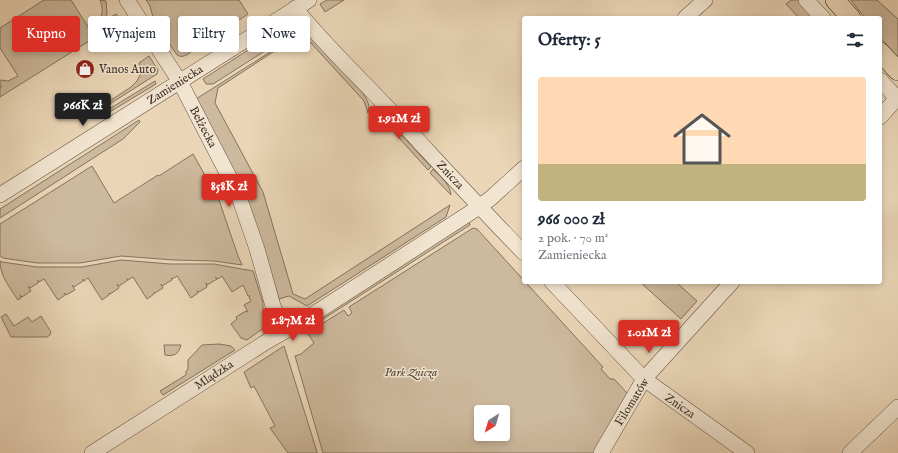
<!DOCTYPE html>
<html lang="pl">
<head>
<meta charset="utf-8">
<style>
  body { margin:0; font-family:"IM FELL English",serif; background:#f6f6f7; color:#1f2937; height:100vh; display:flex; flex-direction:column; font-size:15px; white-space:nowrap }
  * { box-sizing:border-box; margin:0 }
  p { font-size:13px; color:#747a83 }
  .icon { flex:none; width:22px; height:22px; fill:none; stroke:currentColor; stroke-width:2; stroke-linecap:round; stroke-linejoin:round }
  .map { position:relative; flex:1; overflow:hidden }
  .sheet { position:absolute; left:522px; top:16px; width:360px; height:268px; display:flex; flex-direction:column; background:#fff; border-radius:4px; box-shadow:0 2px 6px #0003 }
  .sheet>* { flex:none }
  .top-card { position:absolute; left:12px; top:16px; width:380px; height:36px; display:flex; gap:8px }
  .needle { width:26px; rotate:217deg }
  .tools { position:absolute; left:474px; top:405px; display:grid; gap:8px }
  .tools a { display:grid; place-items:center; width:36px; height:36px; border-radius:4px; background:#fff; box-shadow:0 2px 6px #0003; font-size:20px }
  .price { position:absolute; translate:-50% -34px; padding:0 9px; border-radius:4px; background:#d93025; color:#fff; font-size:13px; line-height:26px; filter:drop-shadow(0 1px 2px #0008) }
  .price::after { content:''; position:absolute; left:50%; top:24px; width:12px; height:9px; margin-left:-6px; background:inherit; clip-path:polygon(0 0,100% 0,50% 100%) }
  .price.current { background:#222; color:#fff }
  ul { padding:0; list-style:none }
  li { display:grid; align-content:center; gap:8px; height:212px; padding:0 16px }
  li+li { border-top:1px solid #e0e1e3 }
  li span { display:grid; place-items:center; height:124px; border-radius:4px; color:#555 }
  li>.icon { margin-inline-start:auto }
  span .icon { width:72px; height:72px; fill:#fffc; stroke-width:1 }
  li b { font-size:17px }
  h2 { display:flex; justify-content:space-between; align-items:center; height:48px; padding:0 16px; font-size:17px }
  .tag { padding:0 14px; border-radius:4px; background:#fff; box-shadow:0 2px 6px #0003; font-size:14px; line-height:36px }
  .tag.current { background:#d93025; color:#fff }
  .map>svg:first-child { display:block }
</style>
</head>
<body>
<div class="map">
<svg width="898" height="453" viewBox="0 0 898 453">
  <rect width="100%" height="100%" fill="#ead6b7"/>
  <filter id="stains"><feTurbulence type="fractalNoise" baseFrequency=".005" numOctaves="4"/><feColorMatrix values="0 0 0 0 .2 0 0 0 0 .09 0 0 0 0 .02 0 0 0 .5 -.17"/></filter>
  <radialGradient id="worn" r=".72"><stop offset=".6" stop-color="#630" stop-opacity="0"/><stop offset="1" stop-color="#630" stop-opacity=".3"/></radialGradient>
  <path fill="#cdb99e" stroke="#857360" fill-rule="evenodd" d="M 44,0 L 71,0 L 90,30 C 101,24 105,11 100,0 L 106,1 L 107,13 L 106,20 L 116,14 L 121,21 L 0,97 L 0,88 L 2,86 L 0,86 L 0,80 L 8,81 L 18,76 L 0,48 L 0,28 Z
    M 146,0 L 239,0 L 248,14 L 188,54 C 183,57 181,57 177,55 L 154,21 L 150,6 Z
    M 327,0 L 344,0 L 325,12 L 320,4 Z
    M 791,0 L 800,0 L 817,18 L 799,18 L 786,4 Z
    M 851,0 L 877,0 L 898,19 L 898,58 L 880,37 L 880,18 L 865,18 Z
    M 284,27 L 290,35 L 213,84 L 206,84 L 203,79 Z
    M 305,30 L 361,91 C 366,98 371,104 368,113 L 364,101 L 311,43 L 293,39 L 218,88 L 215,103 L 263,192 L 293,294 L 305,299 L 450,205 L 446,217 L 307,306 L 289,296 L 279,299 L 245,193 L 196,99 Z
    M 149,56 L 158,70 L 157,74 L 97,112 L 96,110 L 131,87 L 137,81 L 141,73 L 139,63 Z
    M 155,81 L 156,84 L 98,119 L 96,117 Z
    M 379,112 L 386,118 L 431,167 L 428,170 L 381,118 L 376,116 Z
    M 139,120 L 140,122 L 123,139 L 0,218 L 0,209 Z
    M 193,154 L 219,200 L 238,256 L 242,265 L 214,261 L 174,260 L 121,256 L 80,263 L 37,263 L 3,258 L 0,256 L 0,224 L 92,166 L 114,203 L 158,175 L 159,176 Z
    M 433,169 C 441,177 450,184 451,195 L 430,173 Z
    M 469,222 L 470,225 L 317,323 L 315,320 Z
    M 473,228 L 477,229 L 603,367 L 601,369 L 610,379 L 614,379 L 629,395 L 595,453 L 323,453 L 295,356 L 301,354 L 314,343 L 308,334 L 309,332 L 344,310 L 348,316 L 352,313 L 349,307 ZM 481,412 L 503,412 L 503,434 L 481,434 Z
    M 121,260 L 170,264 L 214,264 L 253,271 L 263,303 C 262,312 267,319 265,327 L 247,340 L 241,338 L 231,324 L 237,319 L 236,317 L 246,311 L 248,312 L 244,305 L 251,301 L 249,297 L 250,296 L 248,296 L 243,285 L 232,292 L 222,276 L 218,279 L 215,277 L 217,279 L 207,285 L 206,283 L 207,287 L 199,292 L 197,291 L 198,293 L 191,298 L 177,276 L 172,279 L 171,278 L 172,280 L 162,286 L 161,284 L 163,288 L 155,293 L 154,292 L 154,294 L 147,299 L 133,277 L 128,280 L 126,278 L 128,280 L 119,286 L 117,284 L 119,288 L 110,294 L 109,293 L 109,295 L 102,300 L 88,278 L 84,281 L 83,279 L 83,281 L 74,287 L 72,285 L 75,290 L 66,295 L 65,293 L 65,295 L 58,300 L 44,279 L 39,282 L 38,280 L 38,283 L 30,288 L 28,286 L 31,291 L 22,297 L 20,295 L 21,298 L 18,300 C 10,288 0,276 0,261 L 2,262 L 37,267 L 82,267 Z
    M 640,282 L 676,282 L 697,301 L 681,319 Z
    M 6,314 L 14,326 L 28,317 L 32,322 L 41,316 L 51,332 L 50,335 L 47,337 L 11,337 L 1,317 Z
    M 219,344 L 231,346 L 235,350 L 163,395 L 160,391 L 186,375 L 186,371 L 188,369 L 188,360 L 202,345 Z
    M 164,345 L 181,345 C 179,354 173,357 165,355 Z
    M 284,346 L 317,452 L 317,453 L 288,453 L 270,428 L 275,426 L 254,386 L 251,388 L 244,372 Z"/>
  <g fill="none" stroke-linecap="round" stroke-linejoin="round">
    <defs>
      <path id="minor" d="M 127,0 L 180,82 L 238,194 L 257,249 L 273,306 L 284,331
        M 806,0 L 823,18
        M 295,8 C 323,43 356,74 386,106 C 432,155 477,205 524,253
        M 685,18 L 705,0
        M 880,80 L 897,98 L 880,117
        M 0,195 L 309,0
        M 552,282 L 644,379 L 747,453
        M 92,453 L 266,342 L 309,317 L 479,207 L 491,198 L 524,168
        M 601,453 L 644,379 L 732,282
        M 850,453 L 898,407"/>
      <path id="major" d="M 835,0 L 851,18
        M 880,52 L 898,71"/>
    </defs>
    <use href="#minor" stroke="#685748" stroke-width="16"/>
    <use href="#major" stroke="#3d2d23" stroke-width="20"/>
    <use href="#minor" stroke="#f1e4d0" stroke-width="15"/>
    <use href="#major" stroke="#ead6b7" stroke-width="19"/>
  </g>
  <defs>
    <symbol id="shop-disc" viewBox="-11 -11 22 22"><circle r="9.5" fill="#8f2418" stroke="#f1e4d0"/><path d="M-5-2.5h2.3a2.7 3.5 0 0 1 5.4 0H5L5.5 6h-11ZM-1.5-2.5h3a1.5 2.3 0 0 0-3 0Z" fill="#fff"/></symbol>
  </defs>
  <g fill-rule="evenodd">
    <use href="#shop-disc" x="74" y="58" width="22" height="22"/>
  </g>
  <g text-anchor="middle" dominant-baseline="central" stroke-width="3" stroke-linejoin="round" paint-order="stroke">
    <g font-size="12" fill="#3d2d23" stroke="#f1e4d0" text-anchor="start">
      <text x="99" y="69">Vanos Auto</text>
    </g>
    <g font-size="12" fill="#3d2d23" stroke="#f1e4d0">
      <text transform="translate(175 85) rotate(-32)">Zamieniecka</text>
      <text transform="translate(203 127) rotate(62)">Bełżecka</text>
      <text transform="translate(450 175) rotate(47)">Znicza</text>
      <text transform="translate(214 375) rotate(-33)">Mlądzka</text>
      <text transform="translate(632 402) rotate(-58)">Filomatów</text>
      <text transform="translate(680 406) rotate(35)">Znicza</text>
    </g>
    <g font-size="12" font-style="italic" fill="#5a493c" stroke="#f1e4d0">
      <text x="411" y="372">Park Znicza</text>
    </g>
  </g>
  <rect width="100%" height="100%" filter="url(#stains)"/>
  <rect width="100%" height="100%" fill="url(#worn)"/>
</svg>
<div class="tools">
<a><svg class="needle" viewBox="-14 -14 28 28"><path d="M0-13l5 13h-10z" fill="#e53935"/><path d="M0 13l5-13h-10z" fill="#747a83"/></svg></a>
</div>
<b class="price current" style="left:83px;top:127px">966K zł</b>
<b class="price" style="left:399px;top:140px">1.91M zł</b>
<b class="price" style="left:229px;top:208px">858K zł</b>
<b class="price" style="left:293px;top:342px">1.87M zł</b>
<b class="price" style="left:649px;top:354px">1.01M zł</b>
<div class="top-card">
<a class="tag current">Kupno</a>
<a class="tag">Wynajem</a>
<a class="tag">Filtry</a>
<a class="tag">Nowe</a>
</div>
<section class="sheet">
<h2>Oferty: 5<svg class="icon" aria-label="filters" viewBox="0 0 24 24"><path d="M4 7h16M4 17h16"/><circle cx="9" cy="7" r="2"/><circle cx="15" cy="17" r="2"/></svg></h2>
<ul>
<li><span style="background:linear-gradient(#ffd9b3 70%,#c2b280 0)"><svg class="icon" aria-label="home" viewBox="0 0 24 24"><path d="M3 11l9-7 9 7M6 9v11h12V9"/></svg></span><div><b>966 000 zł</b><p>2 pok. · 70 m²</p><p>Zamieniecka</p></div></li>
</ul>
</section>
</div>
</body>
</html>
